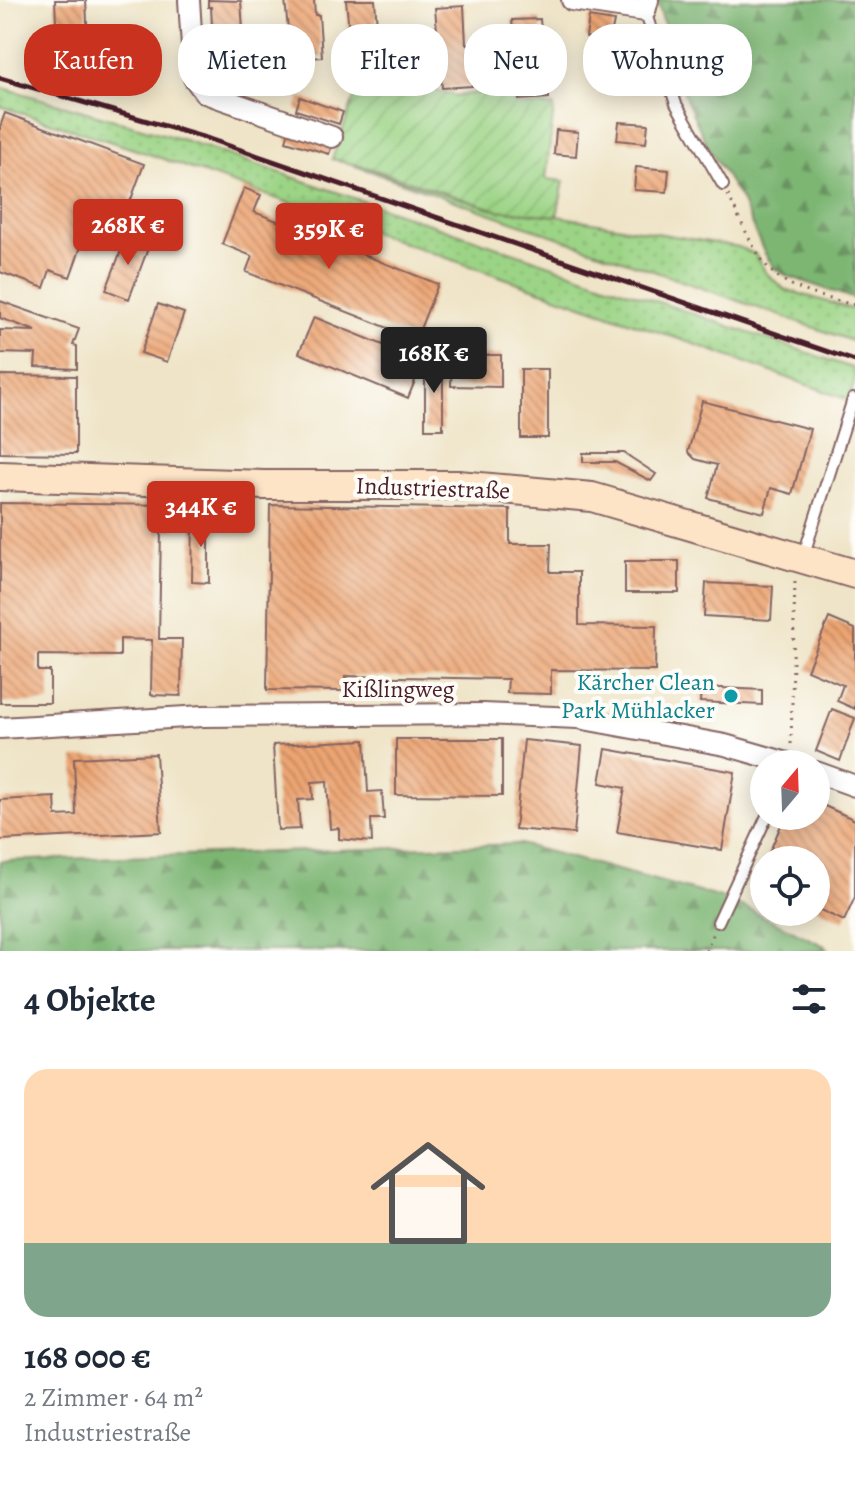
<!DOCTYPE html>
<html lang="de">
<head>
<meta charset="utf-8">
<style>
  body { margin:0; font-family:Alegreya,serif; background:#f6f6f7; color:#1f2937; height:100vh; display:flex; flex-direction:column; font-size:30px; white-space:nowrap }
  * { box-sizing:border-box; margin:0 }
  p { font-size:26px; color:#747a83 }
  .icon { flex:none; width:44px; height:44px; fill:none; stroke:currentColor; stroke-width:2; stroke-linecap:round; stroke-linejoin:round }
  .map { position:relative; height:951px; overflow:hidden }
  .panel { display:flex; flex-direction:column; background:#fff; flex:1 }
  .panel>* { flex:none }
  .banner { position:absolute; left:24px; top:24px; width:808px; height:72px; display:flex; gap:16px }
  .needle { width:52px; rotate:19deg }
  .buttons { position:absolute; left:750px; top:750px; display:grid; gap:16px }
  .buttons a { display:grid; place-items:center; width:80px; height:80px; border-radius:50%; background:#fff; box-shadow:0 4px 20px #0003; font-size:40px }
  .price { position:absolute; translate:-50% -68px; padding:0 18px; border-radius:8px; background:#c8321e; color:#fff; font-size:26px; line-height:52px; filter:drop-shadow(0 2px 4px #0008) }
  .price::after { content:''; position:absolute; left:50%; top:48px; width:24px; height:18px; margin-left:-12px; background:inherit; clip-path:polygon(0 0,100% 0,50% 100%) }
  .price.selected { background:#222; color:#fff }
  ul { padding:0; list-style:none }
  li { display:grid; align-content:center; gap:16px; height:424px; padding:0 24px }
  li span { display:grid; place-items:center; height:248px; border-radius:24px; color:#555 }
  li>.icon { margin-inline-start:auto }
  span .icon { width:144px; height:144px; fill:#fffc; stroke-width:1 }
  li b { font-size:34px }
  h2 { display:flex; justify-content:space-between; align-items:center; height:96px; padding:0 24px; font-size:34px }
  .chip { padding:0 28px; border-radius:32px; background:#fff; box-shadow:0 4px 20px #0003; font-size:28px; line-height:72px }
  .chip.selected { background:#c8321e; color:#fff }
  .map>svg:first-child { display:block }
</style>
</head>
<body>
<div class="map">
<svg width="855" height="951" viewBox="0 0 855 951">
  <defs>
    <pattern id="grass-dots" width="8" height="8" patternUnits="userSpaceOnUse" patternTransform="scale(2)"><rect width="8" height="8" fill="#9cd486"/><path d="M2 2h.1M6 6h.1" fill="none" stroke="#88b674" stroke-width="1.8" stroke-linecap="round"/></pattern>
    <pattern id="forest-firs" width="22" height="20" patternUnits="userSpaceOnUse" patternTransform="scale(2)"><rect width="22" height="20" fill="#7db673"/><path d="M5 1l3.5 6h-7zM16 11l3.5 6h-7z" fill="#68935f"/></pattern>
    <pattern id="garden-furrows" width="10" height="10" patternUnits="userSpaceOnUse" patternTransform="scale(2)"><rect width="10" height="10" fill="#9cd486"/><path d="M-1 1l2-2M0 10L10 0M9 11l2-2" fill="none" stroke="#88b674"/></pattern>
    <pattern id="building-back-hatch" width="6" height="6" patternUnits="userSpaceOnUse" patternTransform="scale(2)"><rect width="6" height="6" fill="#eca472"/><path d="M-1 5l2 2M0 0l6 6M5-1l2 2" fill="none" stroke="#c1855e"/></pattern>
  </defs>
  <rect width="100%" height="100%" fill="#fdfcf7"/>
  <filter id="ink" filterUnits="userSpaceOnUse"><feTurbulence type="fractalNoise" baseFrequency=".0125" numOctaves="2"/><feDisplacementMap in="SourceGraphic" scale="16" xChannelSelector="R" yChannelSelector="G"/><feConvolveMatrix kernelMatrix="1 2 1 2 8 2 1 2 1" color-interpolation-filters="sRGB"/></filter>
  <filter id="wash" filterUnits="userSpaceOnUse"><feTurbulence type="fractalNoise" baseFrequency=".006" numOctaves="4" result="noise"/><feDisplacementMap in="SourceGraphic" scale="32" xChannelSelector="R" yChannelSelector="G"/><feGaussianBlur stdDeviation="1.8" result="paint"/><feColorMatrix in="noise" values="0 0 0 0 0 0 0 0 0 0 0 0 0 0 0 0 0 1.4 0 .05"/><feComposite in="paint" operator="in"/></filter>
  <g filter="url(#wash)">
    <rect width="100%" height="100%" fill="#efe4c7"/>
    <path fill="url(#grass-dots)" stroke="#737a58" stroke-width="2" d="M 0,87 L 187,141 L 855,369 L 855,380 L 849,400 L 708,349 L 146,153 L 0,106 Z
      M 347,163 L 497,210 L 557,216 L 738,247 L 755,254 L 766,273 L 784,289 L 855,310 L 855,342 Z"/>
    <path fill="url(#forest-firs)" stroke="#646a4f" stroke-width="2" d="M 657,0 L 855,0 L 855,299 L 788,276 L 775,269 L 764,252 L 741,200 L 709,149 L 686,99 Z
      M 520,844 L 729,900 L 825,946 L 828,951 L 0,951 L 0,861 Z"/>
    <path fill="url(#garden-furrows)" stroke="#737a58" stroke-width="2" d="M 395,80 L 456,96 L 476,93 L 502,94 L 519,105 L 554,106 L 546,179 L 564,181 L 557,216 L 497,210 L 373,169 L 332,159 L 359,85 Z"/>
    <g id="blocks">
      <path fill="url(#building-back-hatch)" d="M 55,0 L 86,0 L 88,44 L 57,45 Z
        M 208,0 L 241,1 L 244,44 L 213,45 L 211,7 L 208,7 Z
        M 285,0 L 314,0 L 315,15 L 319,15 L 322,57 L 291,59 Z
        M 346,0 L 375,0 L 377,27 L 381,27 L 383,70 L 353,71 Z
        M 464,6 L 466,44 L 470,44 L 472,86 L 442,88 L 435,8 Z
        M 589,17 L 614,21 L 610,41 L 586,37 Z
        M 540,19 L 543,56 L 546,56 L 549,98 L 519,100 L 512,20 Z
        M 602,67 L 627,69 L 625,91 L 600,89 Z
        M 300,97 L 343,112 L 339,124 L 296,110 Z
        M 5,113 L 144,164 L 119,232 L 90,222 L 70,277 L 50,270 L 44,288 L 0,272 L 0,127 Z
        M 619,122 L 648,124 L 646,143 L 617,140 Z
        M 290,128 L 333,142 L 329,154 L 286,141 Z
        M 556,130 L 578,132 L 576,156 L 554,154 Z
        M 636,167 L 669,170 L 667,192 L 634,190 Z
        M 244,188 L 261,195 L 254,212 L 438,284 L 416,339 L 246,272 L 252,256 L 222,244 Z
        M 127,235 L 150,243 L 129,299 L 106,290 Z
        M 0,301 L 79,329 L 73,345 L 77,346 L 77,369 L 35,367 L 36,354 L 0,353 L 0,330 L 36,331 L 0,318 Z
        M 158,304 L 184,313 L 167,362 L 141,353 Z
        M 314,317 L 423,361 L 408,398 L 299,353 Z
        M 452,355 L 501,355 L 501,387 L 451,386 Z
        M 425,361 L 443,361 L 443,429 L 425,429 Z
        M 521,369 L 548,369 L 548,438 L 521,438 Z
        M 0,375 L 76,376 L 76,454 L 0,453 Z
        M 702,401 L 810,429 L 792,494 L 771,488 L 764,513 L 708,498 L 717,465 L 695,459 L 688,452 Z
        M 583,453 L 624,453 L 656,474 L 651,481 L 615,462 L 583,462 Z
        M 0,503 L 175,505 L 175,530 L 161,529 L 159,639 L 182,639 L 181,696 L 151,695 L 152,640 L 120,639 L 120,656 L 38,655 L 38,671 L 50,671 L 50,703 L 0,703 Z
        M 270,505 L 510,509 L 510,544 L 551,544 L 550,572 L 579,572 L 579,625 L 656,626 L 655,671 L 551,670 L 551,694 L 507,693 L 508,679 L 345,676 L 345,691 L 267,690 Z
        M 193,514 L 209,515 L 209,583 L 192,582 Z
        M 625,561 L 679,561 L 679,593 L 625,593 Z
        M 706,583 L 773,586 L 771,620 L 704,616 Z
        M 829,618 L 855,629 L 855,709 L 837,701 L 843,685 L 807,670 Z
        M 701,687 L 762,690 L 762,705 L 700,702 Z
        M 832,709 L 855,718 L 840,761 L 816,751 Z
        M 396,739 L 502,739 L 502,796 L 396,795 Z
        M 365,740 L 368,792 L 382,791 L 384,819 L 371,819 L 372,842 L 339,839 L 339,828 L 330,829 L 327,781 L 312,782 L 313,799 L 298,800 L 300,829 L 278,830 L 273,745 Z
        M 524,740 L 582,746 L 574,834 L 515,829 Z
        M 606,749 L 735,772 L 722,850 L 617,832 L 625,788 L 600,783 Z
        M 156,754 L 161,832 L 0,840 L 0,800 L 55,797 L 56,816 L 76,815 L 74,758 Z
        M 816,802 L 855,820 L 855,897 L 844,921 L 816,908 L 816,860 L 766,860 L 785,816 L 816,816 Z"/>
    </g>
  </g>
  <g filter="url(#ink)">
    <use href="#blocks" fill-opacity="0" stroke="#846462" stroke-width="2"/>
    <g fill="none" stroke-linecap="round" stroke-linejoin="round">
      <defs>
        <path id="lane" d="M 645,11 L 676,104 L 723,185
          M 803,557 L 853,399
          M 718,922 L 767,816"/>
        <path id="street" d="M 189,0 L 194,78 L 205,93 L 332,137
          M 572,0 L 645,11 L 648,0
          M 0,728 L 203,716 L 483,714 L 578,718 L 725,745 L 791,764
          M 816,772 L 855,786"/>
        <path id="secondary" d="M 0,476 L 264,485 L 458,485 L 592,497 L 855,574"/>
      </defs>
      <use href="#lane" stroke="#846462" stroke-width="14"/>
      <use href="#street" stroke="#846462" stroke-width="24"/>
      <use href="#secondary" stroke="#846462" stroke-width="32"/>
      <path stroke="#846462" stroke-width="3" stroke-dasharray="2 6" stroke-linecap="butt" d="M 728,195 C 740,218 757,262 777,276 C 798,292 830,299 855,305
        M 791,744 L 795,580
        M 706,951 L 714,932"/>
      <use href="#lane" stroke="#fff" stroke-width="10"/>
      <use href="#street" stroke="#fff" stroke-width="20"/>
      <use href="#secondary" stroke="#fee4c6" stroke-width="28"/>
      <path stroke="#4a1f2b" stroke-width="5" d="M 0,78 L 209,139 L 855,361"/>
    </g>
  </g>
  <circle fill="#0f9aa8" stroke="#fdfcf7" stroke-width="3" cx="731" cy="696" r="8"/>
  <g text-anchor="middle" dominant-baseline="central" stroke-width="8" stroke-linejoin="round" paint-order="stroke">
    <g font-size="24" fill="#4a1f2b" stroke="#fdfcf7">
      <text transform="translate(433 488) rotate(2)">Industriestraße</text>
      <text x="398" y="689">Kißlingweg</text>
    </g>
    <g font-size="24" fill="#0d838f" stroke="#fdfcf7" text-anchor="end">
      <text x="715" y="682">Kärcher Clean<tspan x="715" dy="28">Park Mühlacker</tspan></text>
    </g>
  </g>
</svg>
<div class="buttons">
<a><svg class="needle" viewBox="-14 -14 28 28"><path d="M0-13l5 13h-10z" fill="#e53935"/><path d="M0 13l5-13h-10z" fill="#747a83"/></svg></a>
<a><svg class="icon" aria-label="locate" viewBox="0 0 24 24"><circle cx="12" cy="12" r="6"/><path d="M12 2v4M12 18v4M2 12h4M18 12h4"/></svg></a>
</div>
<b class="price" style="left:128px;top:267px">268K €</b>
<b class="price" style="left:329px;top:271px">359K €</b>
<b class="price selected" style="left:434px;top:395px">168K €</b>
<b class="price" style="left:201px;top:549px">344K €</b>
<div class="banner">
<a class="chip selected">Kaufen</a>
<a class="chip">Mieten</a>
<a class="chip">Filter</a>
<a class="chip">Neu</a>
<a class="chip">Wohnung</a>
</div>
</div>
<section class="panel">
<h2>4 Objekte<svg class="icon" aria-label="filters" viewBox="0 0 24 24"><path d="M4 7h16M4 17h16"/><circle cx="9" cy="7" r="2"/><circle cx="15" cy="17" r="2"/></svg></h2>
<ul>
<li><span style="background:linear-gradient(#ffd9b3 70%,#7fa58c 0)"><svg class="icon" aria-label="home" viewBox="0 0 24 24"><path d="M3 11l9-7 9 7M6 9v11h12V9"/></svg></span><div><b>168 000 €</b><p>2 Zimmer · 64 m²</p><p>Industriestraße</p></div></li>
</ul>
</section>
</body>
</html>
